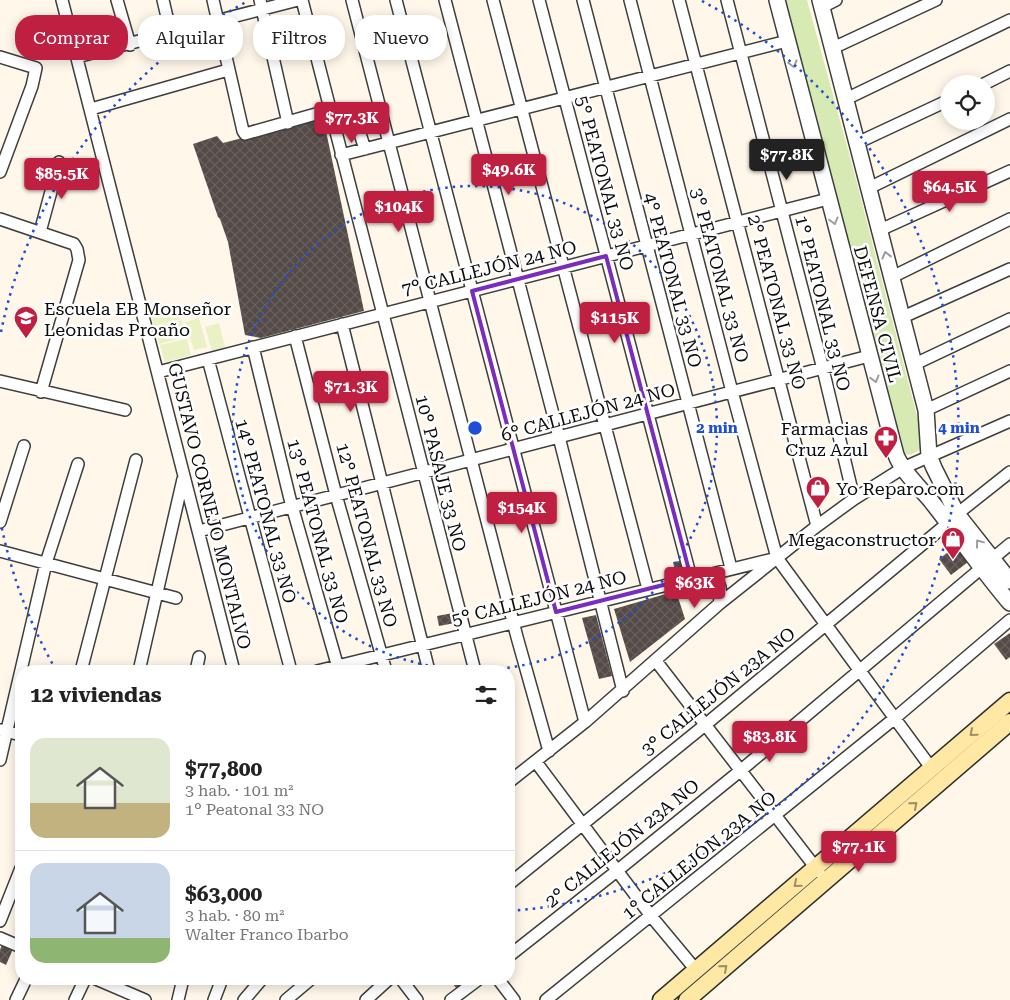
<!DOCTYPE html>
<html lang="es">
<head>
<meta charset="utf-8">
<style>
  body { margin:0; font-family:"Roboto Serif",serif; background:#f2f2f2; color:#222; height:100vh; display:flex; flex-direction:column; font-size:19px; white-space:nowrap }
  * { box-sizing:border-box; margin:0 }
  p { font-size:16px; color:#767676 }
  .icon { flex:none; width:28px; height:28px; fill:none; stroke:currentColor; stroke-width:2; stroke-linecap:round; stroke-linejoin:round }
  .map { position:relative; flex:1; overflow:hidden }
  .details { position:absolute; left:15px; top:665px; width:500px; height:320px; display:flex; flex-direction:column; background:#fff; border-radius:20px; box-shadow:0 2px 12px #0003 }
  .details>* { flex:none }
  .top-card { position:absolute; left:15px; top:15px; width:500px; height:45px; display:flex; gap:10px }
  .tools { position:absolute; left:940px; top:75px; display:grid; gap:10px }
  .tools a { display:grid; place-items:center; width:55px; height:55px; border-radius:50%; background:#fff; box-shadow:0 2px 12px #0003; font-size:25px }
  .price { position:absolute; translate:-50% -42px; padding:0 11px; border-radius:5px; background:#bf2041; color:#fff; font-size:16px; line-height:32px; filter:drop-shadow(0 1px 2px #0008) }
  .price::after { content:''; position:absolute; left:50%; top:30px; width:15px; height:11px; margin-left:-8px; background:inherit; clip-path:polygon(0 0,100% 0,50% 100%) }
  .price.on { background:#222; color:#fff }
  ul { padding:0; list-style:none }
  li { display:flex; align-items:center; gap:15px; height:125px; padding:0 15px }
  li+li { border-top:1px solid #e0e0e0 }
  li span { display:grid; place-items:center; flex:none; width:140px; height:100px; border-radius:15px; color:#555 }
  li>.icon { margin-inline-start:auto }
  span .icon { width:60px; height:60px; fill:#fffc; stroke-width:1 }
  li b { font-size:21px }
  h2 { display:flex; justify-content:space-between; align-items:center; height:60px; padding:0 15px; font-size:21px }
  .tag { padding:0 18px; border-radius:20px; background:#fff; box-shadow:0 2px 12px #0003; font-size:18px; line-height:45px }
  .tag.on { background:#bf2041; color:#fff }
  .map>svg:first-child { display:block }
</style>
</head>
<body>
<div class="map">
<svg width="1010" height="1000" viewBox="0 0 1010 1000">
  <defs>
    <pattern id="building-cross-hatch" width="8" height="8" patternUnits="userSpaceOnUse" patternTransform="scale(1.25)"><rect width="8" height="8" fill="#544a47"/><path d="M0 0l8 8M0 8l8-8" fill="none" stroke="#68605d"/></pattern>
  </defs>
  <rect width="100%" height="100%" fill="#fff7e9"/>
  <path fill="#d8eab3" d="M 780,0 L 807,0 L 854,172 L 924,443 C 920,452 910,458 901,452 Z"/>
  <path fill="#e9f1c5" d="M 176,303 L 181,319 L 154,326 L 150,309 Z
    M 199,318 L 207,347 L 194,350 L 185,322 Z
    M 182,320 L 186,337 L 159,344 L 155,326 Z
    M 219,323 L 226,351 L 213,355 L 205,327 Z
    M 187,339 L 191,355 L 165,362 L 160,345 Z"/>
  <path fill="url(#building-cross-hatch)" d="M 323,117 L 364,311 L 261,338 L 245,335 L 228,242 L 220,219 L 218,217 L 193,144 L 217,136 L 223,143 Z
    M 956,546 L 968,562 L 951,575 L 939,559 Z
    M 680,561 L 682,570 L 675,571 L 673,562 Z
    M 676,591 L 685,619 L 630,662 L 614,609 Z
    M 453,613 L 455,623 L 439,626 L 437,616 Z
    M 596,615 L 612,676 L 599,679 L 582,618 Z
    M 1010,633 L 1010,657 L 1006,660 L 994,644 Z
    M 2,944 L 13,949 L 6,965 L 0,962 L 0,950 Z
    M 449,979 L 471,979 L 457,989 Z"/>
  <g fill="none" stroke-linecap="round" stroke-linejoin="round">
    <defs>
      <path id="minor" d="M 62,0 L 234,671
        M 117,0 L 130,45
        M 163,0 L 171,34
        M 213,0 L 243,131 L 245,134 L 330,110 C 358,110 357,127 365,149
        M 260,0 L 288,123
        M 302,0 L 475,671
        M 352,0 L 517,637 L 549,751
        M 396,0 L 585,722
        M 445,0 L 559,437 L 623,691
        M 493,0 L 648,589
        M 539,0 L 691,578
        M 583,0 L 731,568
        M 630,0 L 730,384 L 777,558 L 932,769
        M 679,0 L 817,526
        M 727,0 L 823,369 L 854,499
        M 822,7 L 836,0
        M 833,48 L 936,0
        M 0,57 L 36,68 L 32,86 L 0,172
        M 77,57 L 298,0
        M 984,84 L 1010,71
        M 846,99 L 1010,20
        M 91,109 L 228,70
        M 857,143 L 949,100
        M 341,155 L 787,41
        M 869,188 L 1010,119
        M 0,219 L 74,244 L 77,249 L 79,260 L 41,392
        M 880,230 L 1010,171
        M 40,232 L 59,162
        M 892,277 L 1010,219
        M 903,317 L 1010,269
        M 342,324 L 429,671
        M 295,336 L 336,495 L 386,671
        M 253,347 L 290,499 L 339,671
        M 208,359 L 291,671
        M 915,364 L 1010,319
        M 158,372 L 828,199
        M 0,381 L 125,410
        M 926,410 L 1010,371
        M 957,514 L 1010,472
        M 0,522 L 24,446
        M 199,531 L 869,356
        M 0,551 L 176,598
        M 702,575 C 721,580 723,586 719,604
        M 656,661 L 819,872
        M 81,671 L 136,460
        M 139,671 L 183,479
        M 196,671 L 199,657
        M 317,671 L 773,559
        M 1,730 L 21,735
        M 0,760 L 46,563 L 78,464
        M 536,762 L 651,916 L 696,970
        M 509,782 L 585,722 L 719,604 L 817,526 L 854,499 L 903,468 L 1010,421
        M 509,884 L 705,725 L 948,523
        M 0,921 L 21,868
        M 0,938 L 21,947
        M 509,956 L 618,870 L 740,771 L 1010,544
        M 96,979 L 145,1000
        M 401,979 L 417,1000
        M 498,979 L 514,1000
        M 16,1000 L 26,979
        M 75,1000 L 85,979
        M 178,1000 L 183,979
        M 214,1000 L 222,979
        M 244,1000 L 262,979
        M 286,1000 L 311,979
        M 366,1000 L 389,979
        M 451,1000 L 479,979
        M 546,1000 L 895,718 L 1010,620"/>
      <path id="tertiary" d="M 777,0 L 896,455 C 902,471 920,488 931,501 C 958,535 982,570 1010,603
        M 820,0 L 926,410 L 929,456 L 934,468 L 957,514 L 1010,581"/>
      <path id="secondary" d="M 661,1000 L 1010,701
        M 687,1000 L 1010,722"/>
    </defs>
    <use href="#minor" stroke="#3e3e3e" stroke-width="14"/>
    <use href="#tertiary" stroke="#3e3e3e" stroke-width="18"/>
    <use href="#secondary" stroke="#2d2d2d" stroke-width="19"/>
    <use href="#minor" stroke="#fff" stroke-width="11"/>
    <use href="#tertiary" stroke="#fff" stroke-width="15"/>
    <use href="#secondary" stroke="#ffe7a4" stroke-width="16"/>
  </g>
  <defs><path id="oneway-chevron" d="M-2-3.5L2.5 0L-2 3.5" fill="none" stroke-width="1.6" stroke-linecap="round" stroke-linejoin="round" transform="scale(1.25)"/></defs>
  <g stroke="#9d9d9d">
    <use href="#oneway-chevron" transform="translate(793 64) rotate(75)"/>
    <use href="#oneway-chevron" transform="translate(834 221) rotate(75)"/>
    <use href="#oneway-chevron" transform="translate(886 255) rotate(-104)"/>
    <use href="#oneway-chevron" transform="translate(875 379) rotate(75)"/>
    <use href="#oneway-chevron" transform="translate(979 543) rotate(-127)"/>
  </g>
  <g stroke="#9d8f67">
    <use href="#oneway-chevron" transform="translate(973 733) rotate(139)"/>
    <use href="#oneway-chevron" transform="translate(914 805) rotate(-41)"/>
    <use href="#oneway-chevron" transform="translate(797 884) rotate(140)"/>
    <use href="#oneway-chevron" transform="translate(724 968) rotate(-41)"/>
  </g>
  <path fill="none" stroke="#7b2cbf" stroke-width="4" stroke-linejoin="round" d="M 606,256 L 691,578 L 556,612 L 472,291 Z"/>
  <g fill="none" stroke="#1d4ed8" stroke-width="2.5" stroke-dasharray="2.5 5">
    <circle cx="475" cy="428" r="242"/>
    <path d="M56 670A484 484 0 0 1 1 524M1 332A484 484 0 0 1 248 1M702 1A484 484 0 0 1 509 911"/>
  </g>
  <defs>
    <symbol id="school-pin" viewBox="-11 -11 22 30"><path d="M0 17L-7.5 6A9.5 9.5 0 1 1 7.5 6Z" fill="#bf2041" stroke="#fff"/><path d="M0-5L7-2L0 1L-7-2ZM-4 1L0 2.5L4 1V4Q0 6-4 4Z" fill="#fff"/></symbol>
    <symbol id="pharmacy-pin" viewBox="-11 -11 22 30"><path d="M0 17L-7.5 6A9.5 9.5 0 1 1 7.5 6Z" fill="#bf2041" stroke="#fff"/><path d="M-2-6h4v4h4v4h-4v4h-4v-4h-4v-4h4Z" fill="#fff"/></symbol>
    <symbol id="shop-pin" viewBox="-11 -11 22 30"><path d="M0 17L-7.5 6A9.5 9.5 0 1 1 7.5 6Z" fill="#bf2041" stroke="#fff"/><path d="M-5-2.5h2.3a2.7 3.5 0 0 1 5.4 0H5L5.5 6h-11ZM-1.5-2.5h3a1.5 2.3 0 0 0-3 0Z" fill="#fff"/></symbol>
  </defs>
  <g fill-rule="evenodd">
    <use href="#school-pin" x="12" y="304" width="28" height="38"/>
    <use href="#pharmacy-pin" x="872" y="424" width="28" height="38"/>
    <use href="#shop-pin" x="804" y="474" width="28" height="38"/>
    <use href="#shop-pin" x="939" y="525" width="28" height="38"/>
  </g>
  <g text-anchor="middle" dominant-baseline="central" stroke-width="5" stroke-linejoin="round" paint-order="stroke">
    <g font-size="18" fill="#0b0b0b" stroke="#fff">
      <text transform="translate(605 183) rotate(75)">5° PEATONAL 33 NO</text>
      <text transform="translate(489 268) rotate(-14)">7° CALLEJÓN 24 NO</text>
      <text transform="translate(720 275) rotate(75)">3° PEATONAL 33 NO</text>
      <text transform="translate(673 280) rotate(75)">4° PEATONAL 33 NO</text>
      <text transform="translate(777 302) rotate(75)">2° PEATONAL 33 NO</text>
      <text transform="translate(823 303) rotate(76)">1° PEATONAL 33 NO</text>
      <text transform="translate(878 314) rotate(75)">DEFENSA CIVIL</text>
      <text transform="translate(588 412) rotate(-15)">6° CALLEJÓN 24 NO</text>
      <text transform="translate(441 473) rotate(76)">10° PASAJE 33 NO</text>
      <text transform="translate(210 506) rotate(76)">GUSTAVO CORNEJO MONTALVO</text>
      <text transform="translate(266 511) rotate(75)">14° PEATONAL 33 NO</text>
      <text transform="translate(318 531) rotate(75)">13° PEATONAL 33 NO</text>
      <text transform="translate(367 535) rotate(75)">12° PEATONAL 33 NO</text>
      <text transform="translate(539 598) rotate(-14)">5° CALLEJÓN 24 NO</text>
      <text transform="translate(718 691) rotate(-39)">3° CALLEJÓN 23A NO</text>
      <text transform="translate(622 843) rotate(-39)">2° CALLEJÓN 23A NO</text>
      <text transform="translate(699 855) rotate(-39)">1° CALLEJÓN 23A NO</text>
    </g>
    <g font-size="18" fill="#0b0b0b" stroke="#fff" text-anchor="start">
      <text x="44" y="308">Escuela EB Monseñor<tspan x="44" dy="21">Leonidas Proaño</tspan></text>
      <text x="868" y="428" text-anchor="end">Farmacias<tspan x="868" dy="21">Cruz Azul</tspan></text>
      <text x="836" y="488">Yo Reparo.com</text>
      <text x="936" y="539" text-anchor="end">Megaconstructor</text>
    </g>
  </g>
  <circle cx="475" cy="428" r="8" fill="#1d4ed8" stroke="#fff" stroke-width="2.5"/>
  <g font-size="15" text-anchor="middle" font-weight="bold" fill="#1d4ed8" stroke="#fff" stroke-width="5" stroke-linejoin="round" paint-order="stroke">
    <text x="717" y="433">2 min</text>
    <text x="959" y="433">4 min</text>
  </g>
</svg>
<div class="tools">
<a><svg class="icon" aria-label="locate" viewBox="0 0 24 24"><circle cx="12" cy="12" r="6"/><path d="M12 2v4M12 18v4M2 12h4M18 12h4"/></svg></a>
</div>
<b class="price" style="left:352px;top:144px">$77.3K</b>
<b class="price on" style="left:787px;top:181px">$77.8K</b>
<b class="price" style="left:509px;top:196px">$49.6K</b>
<b class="price" style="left:62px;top:200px">$85.5K</b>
<b class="price" style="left:950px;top:213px">$64.5K</b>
<b class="price" style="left:399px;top:233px">$104K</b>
<b class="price" style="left:615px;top:344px">$115K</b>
<b class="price" style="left:351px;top:413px">$71.3K</b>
<b class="price" style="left:522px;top:534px">$154K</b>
<b class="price" style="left:695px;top:609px">$63K</b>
<b class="price" style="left:770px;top:763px">$83.8K</b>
<b class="price" style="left:859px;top:873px">$77.1K</b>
<div class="top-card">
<a class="tag on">Comprar</a>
<a class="tag">Alquilar</a>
<a class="tag">Filtros</a>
<a class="tag">Nuevo</a>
</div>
<section class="details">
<h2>12 viviendas<svg class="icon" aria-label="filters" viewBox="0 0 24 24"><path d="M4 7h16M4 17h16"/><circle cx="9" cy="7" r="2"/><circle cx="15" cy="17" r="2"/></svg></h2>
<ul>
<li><span style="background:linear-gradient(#dfe7d0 65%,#c2b280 0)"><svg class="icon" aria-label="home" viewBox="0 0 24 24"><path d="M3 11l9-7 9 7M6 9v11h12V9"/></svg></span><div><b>$77,800</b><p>3 hab. · 101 m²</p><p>1° Peatonal 33 NO</p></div></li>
<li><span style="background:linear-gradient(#c9d6e8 75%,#8fb573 0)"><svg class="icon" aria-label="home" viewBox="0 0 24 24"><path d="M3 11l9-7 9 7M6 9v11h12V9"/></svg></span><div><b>$63,000</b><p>3 hab. · 80 m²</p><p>Walter Franco Ibarbo</p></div></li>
</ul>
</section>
</div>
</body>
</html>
